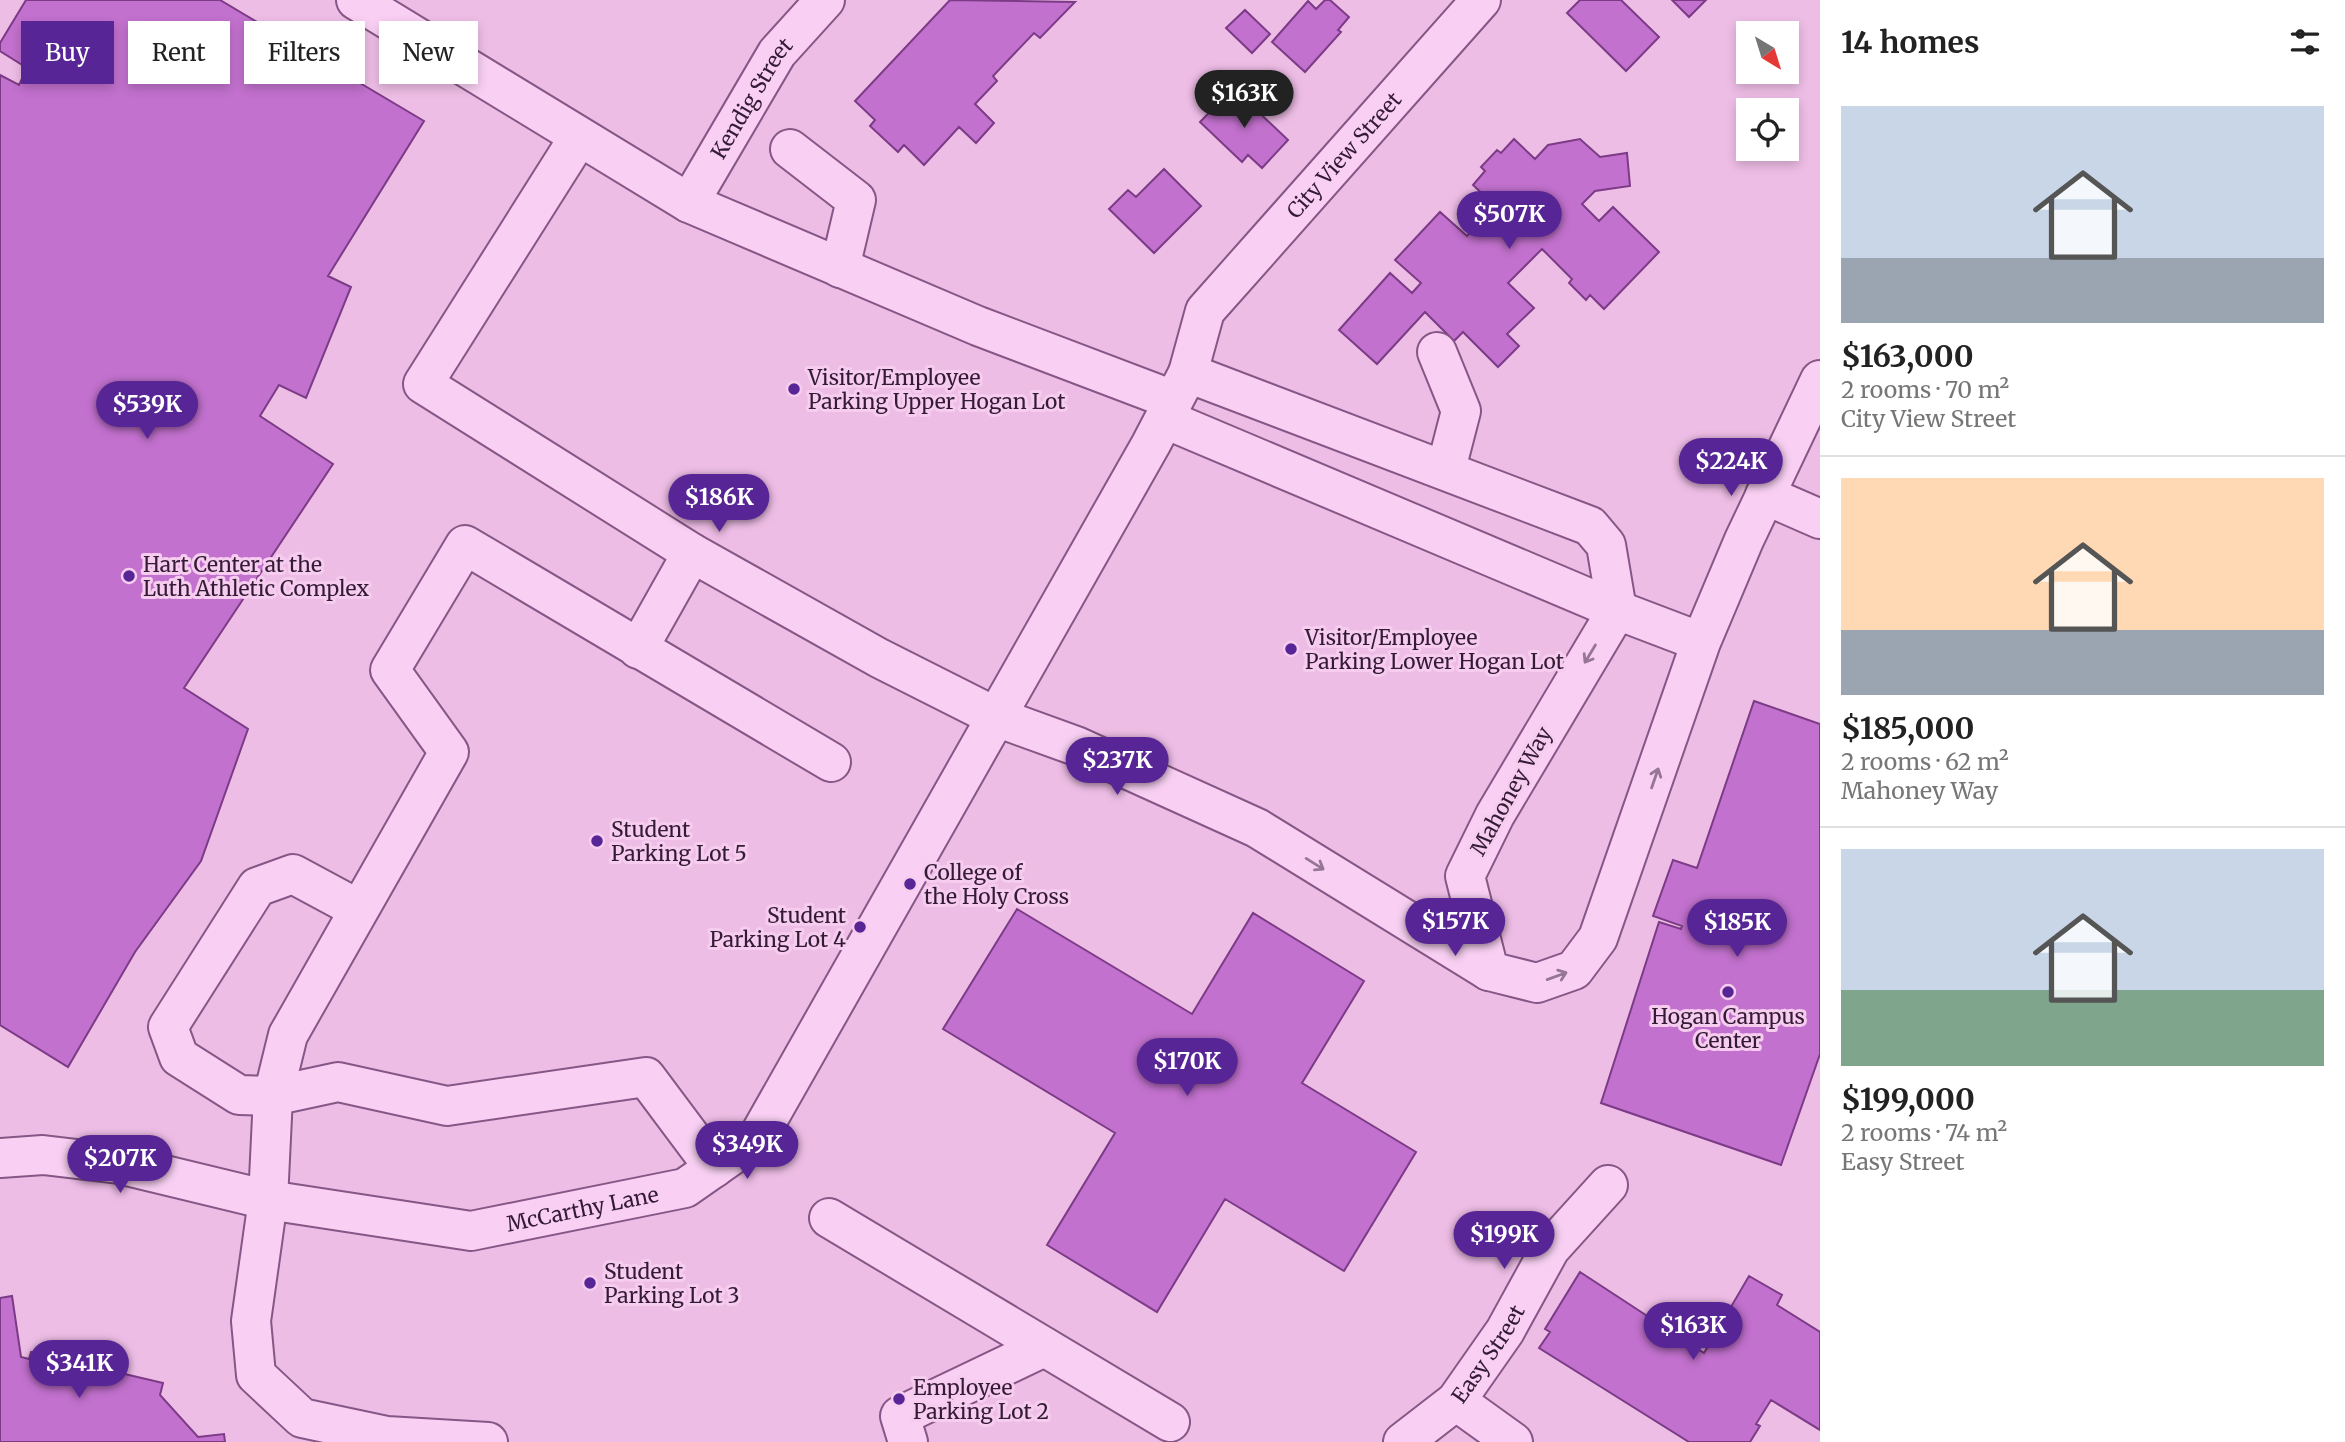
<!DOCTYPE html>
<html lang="en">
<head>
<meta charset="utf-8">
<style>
  body { margin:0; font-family:Merriweather,serif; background:#f2f2f2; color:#222; height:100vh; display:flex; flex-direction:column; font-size:26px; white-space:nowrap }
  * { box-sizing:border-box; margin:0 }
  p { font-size:23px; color:#767676 }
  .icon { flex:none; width:38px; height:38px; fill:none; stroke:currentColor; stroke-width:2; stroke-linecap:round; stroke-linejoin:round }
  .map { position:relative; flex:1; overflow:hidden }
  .details { display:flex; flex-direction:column; background:#fff; width:525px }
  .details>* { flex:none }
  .top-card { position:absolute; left:21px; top:21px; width:665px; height:63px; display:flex; gap:14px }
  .needle { width:46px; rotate:142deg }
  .buttons { position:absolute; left:1736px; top:21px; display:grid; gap:14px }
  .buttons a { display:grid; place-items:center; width:63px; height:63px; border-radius:0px; background:#fff; box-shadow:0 4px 10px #0003; font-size:35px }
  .price { position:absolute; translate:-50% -60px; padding:0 16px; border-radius:24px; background:#582596; color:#fff; font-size:23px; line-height:46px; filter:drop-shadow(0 2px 4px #0008) }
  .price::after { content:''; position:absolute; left:50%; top:42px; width:21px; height:16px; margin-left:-10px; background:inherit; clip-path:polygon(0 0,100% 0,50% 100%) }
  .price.active { background:#222; color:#fff }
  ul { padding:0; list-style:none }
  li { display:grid; align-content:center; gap:14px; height:371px; padding:0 21px }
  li+li { border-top:2px solid #e0e0e0 }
  li span { display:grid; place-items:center; height:217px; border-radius:0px; color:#555 }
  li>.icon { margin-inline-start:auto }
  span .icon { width:126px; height:126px; fill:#fffc; stroke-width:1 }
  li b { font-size:30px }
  h2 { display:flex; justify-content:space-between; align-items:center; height:84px; padding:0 21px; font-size:30px }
  .pill { padding:0 24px; border-radius:0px; background:#fff; box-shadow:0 4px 10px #0003; font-size:24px; line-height:63px }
  .pill.active { background:#582596; color:#fff }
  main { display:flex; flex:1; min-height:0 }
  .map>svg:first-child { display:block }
</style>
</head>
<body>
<main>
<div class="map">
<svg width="1820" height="1442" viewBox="0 0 1820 1442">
  <rect width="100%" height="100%" fill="#eebde6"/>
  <path fill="#c271ce" stroke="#7b3b86" stroke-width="2" d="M 26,0 L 220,0 L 424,121 L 328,276 L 351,287 L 306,398 L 279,385 L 260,416 L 333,464 L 184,688 L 248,729 L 201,861 L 135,952 L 68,1067 L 0,1025 L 0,75 L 19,85 L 27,68 L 0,51 L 0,43 Z
    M 950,0 L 1075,2 L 1040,38 L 1034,33 L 993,76 L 997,81 L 975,104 L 994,123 L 976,143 L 959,127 L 924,165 L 904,145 L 898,152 L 870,126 L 875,120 L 855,101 Z
    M 1325,0 L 1330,0 L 1349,17 L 1338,30 L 1341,32 L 1305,72 L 1272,42 L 1308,1 L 1316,9 Z
    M 1580,0 L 1621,0 L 1659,37 L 1626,71 L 1567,13 Z
    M 1672,0 L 1706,0 L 1689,17 Z
    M 1245,10 L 1270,34 L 1252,53 L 1226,28 Z
    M 1233,88 L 1288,140 L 1262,168 L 1248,155 L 1242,162 L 1200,122 Z
    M 1514,139 L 1535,159 L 1548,145 L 1580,139 L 1600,157 L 1627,153 L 1630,186 L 1595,191 L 1582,204 L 1599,221 L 1613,207 L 1659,252 L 1604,309 L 1590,295 L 1586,300 L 1569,283 L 1572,279 L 1542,249 L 1508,283 L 1534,308 L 1507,334 L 1519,346 L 1498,367 L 1463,332 L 1454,341 L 1425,312 L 1377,364 L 1339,330 L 1390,273 L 1412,293 L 1421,283 L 1395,260 L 1440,212 L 1467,236 L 1475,226 L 1471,223 L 1490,201 L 1473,185 L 1485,171 L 1481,167 L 1497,150 L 1501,153 Z
    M 1164,169 L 1201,206 L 1154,253 L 1109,209 L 1128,190 L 1136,197 Z
    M 1754,701 L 1820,724 L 1820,1054 L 1781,1165 L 1601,1103 L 1659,922 L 1681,929 L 1682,926 L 1653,916 L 1673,860 L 1697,868 Z
    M 1017,909 L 1192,1014 L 1253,913 L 1364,981 L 1302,1083 L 1416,1152 L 1344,1271 L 1225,1199 L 1157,1312 L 1047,1245 L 1115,1133 L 943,1029 Z
    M 1580,1272 L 1704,1353 L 1749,1276 L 1782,1295 L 1777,1305 L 1820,1332 L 1820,1430 L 1771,1400 L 1756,1424 L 1760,1426 L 1750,1442 L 1689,1442 L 1539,1348 L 1550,1332 L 1545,1329 Z
    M 12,1296 L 21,1357 L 29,1359 L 31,1352 L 163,1383 L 160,1395 L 198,1437 L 224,1434 L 225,1442 L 0,1442 L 0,1298 Z"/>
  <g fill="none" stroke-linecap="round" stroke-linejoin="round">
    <defs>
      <g id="minor">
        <path d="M 356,0 L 689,203 L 978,326 L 1173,400"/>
        <path d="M 579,137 L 423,384 L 692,553 L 879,658 L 996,717 L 1076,746 L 1257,828 L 1489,971"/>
        <path d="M 790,149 L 856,200 L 840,268"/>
        <path id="s1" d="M 689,203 L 777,53 L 825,0"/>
        <path d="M 1437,352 L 1461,411 L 1446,469"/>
        <path id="s2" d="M 1188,373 L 1205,311 L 1481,0"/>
        <path d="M 1165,419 L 1617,610"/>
        <path d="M 1765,495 L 1820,519"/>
        <path d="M 1701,642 L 1617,610 L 1495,815 L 1465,876 L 1489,971 L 1537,983 L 1574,970 L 1598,938 L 1701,642 L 1744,540 L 1820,380"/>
        <path d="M 638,649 L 692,553"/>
        <path d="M 358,909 L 293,874 L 257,887 L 168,1027 L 179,1057 L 239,1095 L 273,1096 L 288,1035 L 449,752 L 390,670 L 465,545 L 831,762"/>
        <path id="s3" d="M 0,1158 L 43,1155 L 119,1164 L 268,1200 L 471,1231 L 685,1188 L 758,1137 L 1151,444 L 1188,373 L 1590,526 L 1606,545 L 1617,610"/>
        <path d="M 829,1218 L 1170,1422"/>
        <path d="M 1456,1401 L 1513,1442"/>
        <path d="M 488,1442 L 387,1436 L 302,1418 L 256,1375 L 251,1321 L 268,1200 L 273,1096 L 338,1082 L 447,1106 L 646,1077 L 714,1168"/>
        <path d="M 908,1442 L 900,1416 L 1044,1347"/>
        <path id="s4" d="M 1403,1442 L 1456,1401 L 1505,1331 L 1550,1249 L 1608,1185"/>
      </g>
    </defs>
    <use href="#minor" stroke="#865686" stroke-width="42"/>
    <use href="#minor" stroke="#f9d0f3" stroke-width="38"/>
  </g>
  <defs><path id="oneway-shaft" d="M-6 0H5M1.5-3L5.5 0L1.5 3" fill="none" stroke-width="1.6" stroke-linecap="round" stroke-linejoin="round" transform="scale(1.75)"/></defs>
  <g stroke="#967694">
    <use href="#oneway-shaft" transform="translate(1590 654) rotate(121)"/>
    <use href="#oneway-shaft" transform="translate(1655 778) rotate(-71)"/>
    <use href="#oneway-shaft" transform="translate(1315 864) rotate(32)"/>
    <use href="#oneway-shaft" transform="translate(1557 976) rotate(-20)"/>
  </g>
  <g fill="#582596" stroke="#f6ccef" stroke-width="2.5">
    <circle cx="794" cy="389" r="7"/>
    <circle cx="129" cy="576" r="7"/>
    <circle cx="1291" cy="649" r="7"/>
    <circle cx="597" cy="841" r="7"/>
    <circle cx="910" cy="884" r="7"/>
    <circle cx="860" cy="927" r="7"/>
    <circle cx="1728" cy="992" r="7"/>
    <circle cx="590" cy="1283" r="7"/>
    <circle cx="899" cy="1399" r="7"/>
  </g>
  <g text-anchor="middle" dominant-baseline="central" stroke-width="6" stroke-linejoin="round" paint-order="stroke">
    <g font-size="21" fill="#341b35" stroke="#f6ccef">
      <text stroke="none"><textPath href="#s1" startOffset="122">Kendig Street</textPath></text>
      <text stroke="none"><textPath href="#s2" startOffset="273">City View Street</textPath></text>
      <text transform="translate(1511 791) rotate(-61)">Mahoney Way</text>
      <text stroke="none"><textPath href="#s3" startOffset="592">McCarthy Lane</textPath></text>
      <text stroke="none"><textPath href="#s4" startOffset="124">Easy Street</textPath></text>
    </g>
    <g font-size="21" fill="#341b35" stroke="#f6ccef" text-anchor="start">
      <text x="808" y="377">Visitor/Employee<tspan x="808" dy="24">Parking Upper Hogan Lot</tspan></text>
      <text x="143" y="564">Hart Center at the<tspan x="143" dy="24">Luth Athletic Complex</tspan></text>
      <text x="1305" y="637">Visitor/Employee<tspan x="1305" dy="24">Parking Lower Hogan Lot</tspan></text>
      <text x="611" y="829">Student<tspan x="611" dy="24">Parking Lot 5</tspan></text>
      <text x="924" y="872">College of<tspan x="924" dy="24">the Holy Cross</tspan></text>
      <text x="846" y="915" text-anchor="end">Student<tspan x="846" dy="24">Parking Lot 4</tspan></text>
      <text x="1728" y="1016" text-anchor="middle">Hogan Campus<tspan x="1728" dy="24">Center</tspan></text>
      <text x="604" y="1271">Student<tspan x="604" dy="24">Parking Lot 3</tspan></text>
      <text x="913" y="1387">Employee<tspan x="913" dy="24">Parking Lot 2</tspan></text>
    </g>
  </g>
</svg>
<div class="buttons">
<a><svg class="needle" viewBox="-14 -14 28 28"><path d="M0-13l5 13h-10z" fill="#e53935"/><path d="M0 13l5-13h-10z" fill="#767676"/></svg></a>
<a><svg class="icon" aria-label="locate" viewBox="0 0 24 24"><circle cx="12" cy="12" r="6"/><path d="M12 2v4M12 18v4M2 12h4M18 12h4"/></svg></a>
</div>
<b class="price active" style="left:1244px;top:130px">$163K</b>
<b class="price" style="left:1509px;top:251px">$507K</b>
<b class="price" style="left:147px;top:441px">$539K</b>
<b class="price" style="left:1731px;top:498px">$224K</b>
<b class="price" style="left:719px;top:534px">$186K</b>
<b class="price" style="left:1117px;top:797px">$237K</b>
<b class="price" style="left:1455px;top:958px">$157K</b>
<b class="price" style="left:1737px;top:959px">$185K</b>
<b class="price" style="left:1187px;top:1098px">$170K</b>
<b class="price" style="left:747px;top:1181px">$349K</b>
<b class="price" style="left:120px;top:1195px">$207K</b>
<b class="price" style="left:1504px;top:1271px">$199K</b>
<b class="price" style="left:1693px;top:1362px">$163K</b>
<b class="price" style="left:79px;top:1400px">$341K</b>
<div class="top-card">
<a class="pill active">Buy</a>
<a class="pill">Rent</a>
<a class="pill">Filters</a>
<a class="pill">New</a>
</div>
</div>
<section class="details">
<h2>14 homes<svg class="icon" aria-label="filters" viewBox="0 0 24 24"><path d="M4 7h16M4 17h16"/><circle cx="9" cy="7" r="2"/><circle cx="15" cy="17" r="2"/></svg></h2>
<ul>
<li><span style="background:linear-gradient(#c9d6e8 70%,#9aa5b1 0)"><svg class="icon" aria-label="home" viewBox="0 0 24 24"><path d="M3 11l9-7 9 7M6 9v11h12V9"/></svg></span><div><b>$163,000</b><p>2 rooms · 70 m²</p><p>City View Street</p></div></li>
<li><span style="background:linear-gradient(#ffd9b3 70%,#9aa5b1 0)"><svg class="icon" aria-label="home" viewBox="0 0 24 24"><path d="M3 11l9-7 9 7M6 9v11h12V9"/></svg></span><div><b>$185,000</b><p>2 rooms · 62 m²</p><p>Mahoney Way</p></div></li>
<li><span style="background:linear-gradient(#c9d6e8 65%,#7fa58c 0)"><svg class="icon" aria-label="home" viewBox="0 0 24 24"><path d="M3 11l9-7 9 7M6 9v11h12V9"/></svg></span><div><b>$199,000</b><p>2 rooms · 74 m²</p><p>Easy Street</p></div></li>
</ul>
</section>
</main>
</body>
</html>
